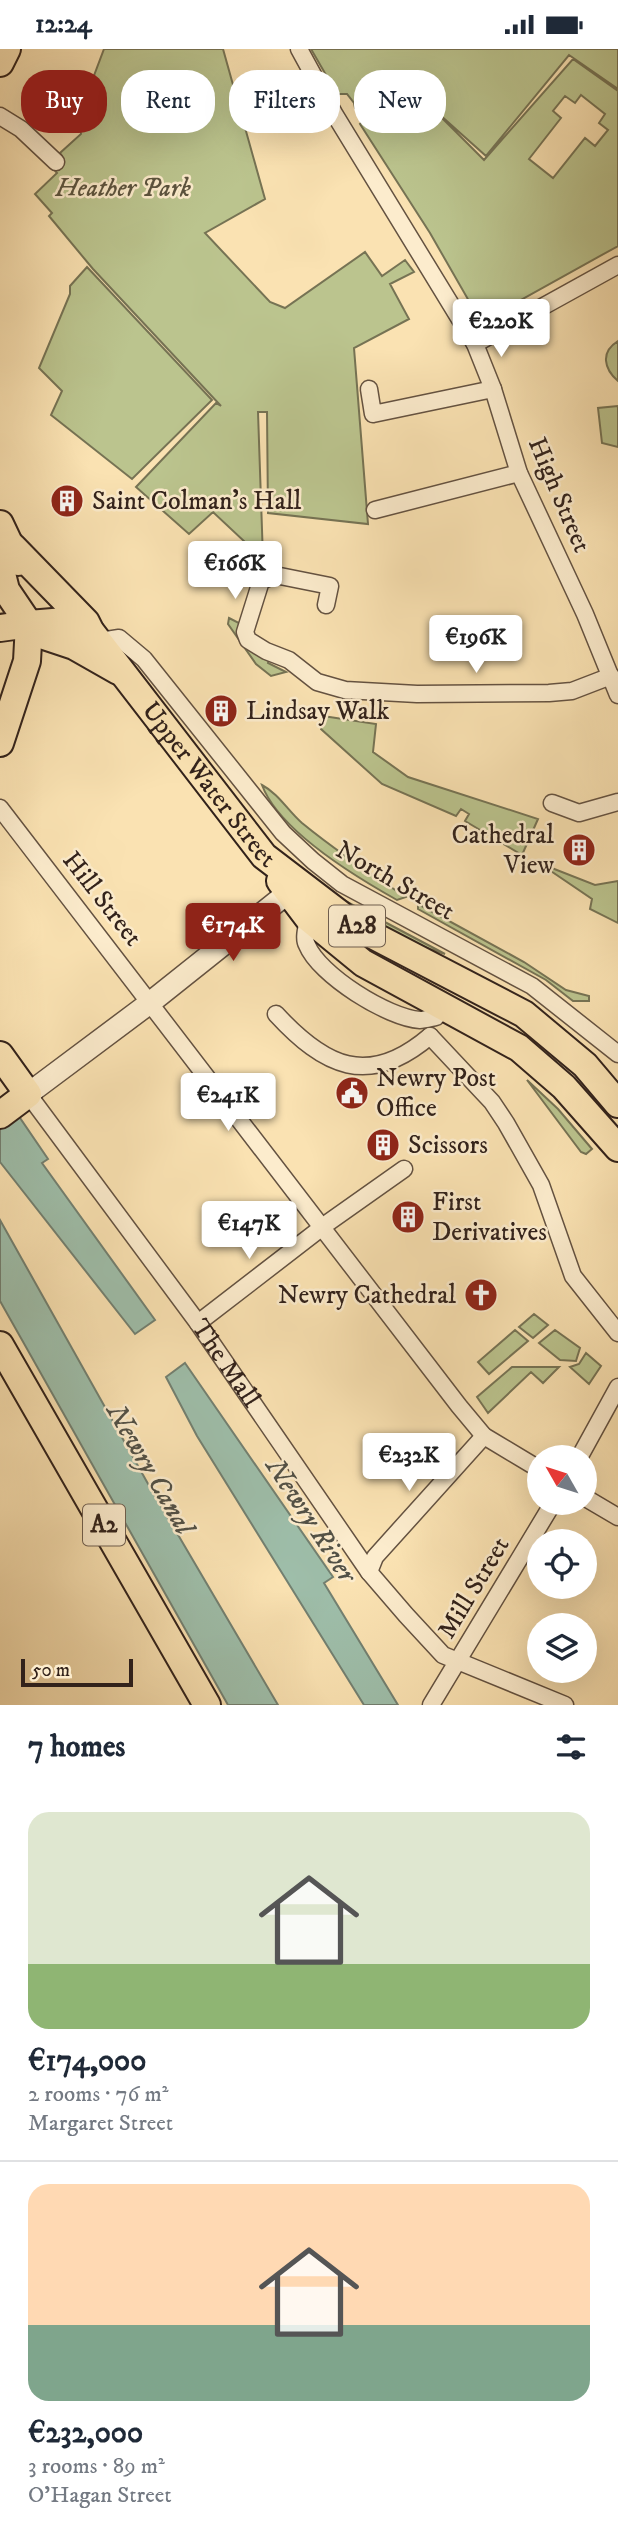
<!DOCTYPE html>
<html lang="en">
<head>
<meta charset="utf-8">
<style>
  body { margin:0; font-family:"IM FELL DW Pica",serif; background:#f6f6f7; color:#1f2937; height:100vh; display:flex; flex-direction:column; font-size:26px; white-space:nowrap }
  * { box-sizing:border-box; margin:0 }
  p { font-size:23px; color:#747a83 }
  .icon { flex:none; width:38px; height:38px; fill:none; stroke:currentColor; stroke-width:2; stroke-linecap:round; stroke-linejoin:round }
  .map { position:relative; height:1656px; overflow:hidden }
  .details { display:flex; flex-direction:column; background:#fff; flex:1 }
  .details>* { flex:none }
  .top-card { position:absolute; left:21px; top:21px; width:578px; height:63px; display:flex; gap:14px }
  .needle { width:46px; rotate:309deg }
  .buttons { position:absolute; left:527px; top:1396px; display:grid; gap:14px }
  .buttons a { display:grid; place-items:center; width:70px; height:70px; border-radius:50%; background:#fff; box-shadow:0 7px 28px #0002; font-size:35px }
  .scale { position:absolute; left:21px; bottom:18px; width:112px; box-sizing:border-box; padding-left:7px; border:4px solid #32221b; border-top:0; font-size:19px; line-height:24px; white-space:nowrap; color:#32221b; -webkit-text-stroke:5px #fceccd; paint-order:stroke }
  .price { position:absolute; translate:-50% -60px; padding:0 16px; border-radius:7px; background:#fff; color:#222; font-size:23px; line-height:46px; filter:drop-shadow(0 2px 4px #0008) }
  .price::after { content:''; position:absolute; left:50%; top:42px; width:21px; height:16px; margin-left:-10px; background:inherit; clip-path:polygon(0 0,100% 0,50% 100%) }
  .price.current { background:#8f2418; color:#fff }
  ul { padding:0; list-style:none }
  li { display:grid; align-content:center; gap:14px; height:371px; padding:0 28px }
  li+li { border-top:2px solid #e0e1e3 }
  li span { display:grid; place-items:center; height:217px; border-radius:21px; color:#555 }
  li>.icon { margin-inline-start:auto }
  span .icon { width:126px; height:126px; fill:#fffc; stroke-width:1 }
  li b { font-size:30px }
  h2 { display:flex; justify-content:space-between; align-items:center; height:84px; padding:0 28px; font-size:30px }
  .chip { padding:0 24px; border-radius:28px; background:#fff; box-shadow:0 7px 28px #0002; font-size:24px; line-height:63px }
  .chip.current { background:#8f2418; color:#fff }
  .status { display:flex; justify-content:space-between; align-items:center; height:49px; padding:0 35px; background:#fff; direction:ltr }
  .status svg { height:19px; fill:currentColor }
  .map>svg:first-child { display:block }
</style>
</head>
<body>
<div class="status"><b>12:24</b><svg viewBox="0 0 49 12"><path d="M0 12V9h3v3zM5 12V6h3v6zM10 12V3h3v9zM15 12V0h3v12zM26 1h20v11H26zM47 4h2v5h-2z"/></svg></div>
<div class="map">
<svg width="618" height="1656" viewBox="0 0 618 1656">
  <rect width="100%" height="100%" fill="#fae2b2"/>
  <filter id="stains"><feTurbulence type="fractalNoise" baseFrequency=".00286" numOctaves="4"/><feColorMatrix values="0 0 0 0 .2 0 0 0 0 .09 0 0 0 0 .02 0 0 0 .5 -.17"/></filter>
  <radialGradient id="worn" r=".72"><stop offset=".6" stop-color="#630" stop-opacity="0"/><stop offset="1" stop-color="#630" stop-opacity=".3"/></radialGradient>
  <path fill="#bbc48e" stroke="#767354" stroke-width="2" fill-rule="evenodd" d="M 104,0 L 223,0 L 265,150 L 205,184 L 270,253 L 285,259 L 365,203 L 382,227 L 405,211 L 414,223 L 390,235 L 409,270 L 354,299 L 368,475 L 268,464 L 267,363 L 258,363 L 263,510 L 213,463 L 189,485 L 136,438 L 216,354 L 221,357 L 93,220 L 49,167 L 52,164 L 35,145 L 57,124 L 51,117 L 62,107 L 60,104 L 81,85 L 78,69 Z
    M 311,0 L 618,0 L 618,40 L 569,6 L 486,107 L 430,57 L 484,111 L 573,10 L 618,42 L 618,197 L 481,273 L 430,184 L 360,75 L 367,69 L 355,59 L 354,54 L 347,45 L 337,45 ZM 581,46 L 605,65 L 599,74 L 608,81 L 595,97 L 585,89 L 553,129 L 529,110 L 561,69 L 553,62 L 565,47 L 575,54 Z
    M 87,218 L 212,351 L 132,430 L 51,366 L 62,342 L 39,319 L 70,245 L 70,237 Z
    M 618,292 L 618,332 C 604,320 600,303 618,292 Z
    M 618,357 L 618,398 L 602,394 L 598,359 Z
    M 229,569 L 239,574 L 238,585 L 269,610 L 268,614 L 286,623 L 271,627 L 256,615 L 228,575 Z
    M 323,667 L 376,675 L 373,703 L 408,728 L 538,770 L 522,806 L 465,772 L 469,765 L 461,760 L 456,767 L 382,735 L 321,680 Z
    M 262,736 C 279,745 288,762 302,774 C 335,801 369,824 406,848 L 397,851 C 356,828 279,782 262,736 Z
    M 539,814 L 595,836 L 618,832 L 618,874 L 590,860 L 592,850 Z
    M 334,846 L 445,905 C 404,893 369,871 334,846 Z
    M 418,855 L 524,913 L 566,941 L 589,947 L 589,952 L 573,952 L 546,931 L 418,860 Z
    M 527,1031 L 558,1060 L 592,1100 L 586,1105 L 581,1103 Z
    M 534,1265 L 548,1276 L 533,1289 L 519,1278 Z
    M 515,1281 L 528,1292 L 489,1325 L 478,1313 Z
    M 555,1281 L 580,1299 L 576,1312 L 560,1311 L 539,1294 Z
    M 586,1304 L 601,1317 L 589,1335 L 570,1318 L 579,1315 Z
    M 512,1318 L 559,1318 L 543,1334 L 531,1323 L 488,1364 L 477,1348 Z"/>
  <path fill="#9ebeaa" stroke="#738071" stroke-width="2" d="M 0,1050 L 20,1069 L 48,1110 L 42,1114 L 155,1271 L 135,1285 L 0,1113 Z
    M 0,1171 L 147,1433 L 278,1656 L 228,1656 L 0,1252 Z
    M 185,1314 L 333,1528 L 324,1534 L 398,1656 L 364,1656 L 197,1387 L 166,1328 Z"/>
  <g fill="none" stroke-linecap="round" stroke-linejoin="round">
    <defs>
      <g id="minor">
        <path d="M 299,0 L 335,66 L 475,295 L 493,340 L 519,424 L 585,565 L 618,646"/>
        <path d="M 0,67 L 21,80 L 56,113"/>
        <path d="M 475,295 L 618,216"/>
        <path d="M 369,340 L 373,365 L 493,340"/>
        <path d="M 375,461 L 519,424"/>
        <path d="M 326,556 L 330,537 L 275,526 L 261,532 L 245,583 L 248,591 L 266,602 L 289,611 L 317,633 L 345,641 L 417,645 L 549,644 L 572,642 L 611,627"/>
        <path d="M 97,597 L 100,592 L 119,589 L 144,610 L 283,784 L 313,812 L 342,835 L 532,937 L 618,1005"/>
        <path d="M 552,754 L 579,764 L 618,753"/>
        <path d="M 0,759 L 459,1357 L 484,1387 L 539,1420"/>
        <path d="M 308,869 C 307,878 303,889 307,896 C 319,926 388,969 420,971 C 424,971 431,969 436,968"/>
        <path d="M 276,965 C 324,1017 368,1040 430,987"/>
        <path d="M 430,987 L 492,1053 L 506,1074 L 541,1136 L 573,1227 L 618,1284"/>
        <path id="s1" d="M 28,1045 L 198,1274 L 369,1523 L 406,1566 L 443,1606 L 565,1656"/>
        <path d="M 198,1274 L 329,1173 L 404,1120"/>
        <path d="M 579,1409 L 618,1338"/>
        <path d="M 584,1448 L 618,1468"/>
        <path d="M 369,1523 L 375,1508 L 484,1387"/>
        <path d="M 431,1656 L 553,1454"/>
      </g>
      <path id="tertiary" d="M 28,1045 L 151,953 L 299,835"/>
      <path id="primary" d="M 0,14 L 7,0
        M 0,579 L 29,575 L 27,612 L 0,694
        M 0,1006 L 28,1045 L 0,1066
        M 0,1296 L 207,1656"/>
      <g id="trunk">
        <path d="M 0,475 L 18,513"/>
        <path d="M 13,498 L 86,573 L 90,581"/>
        <path d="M 0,517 L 6,541 L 29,575 L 41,586 L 74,597 L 118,622"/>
        <path id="s2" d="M 29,575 L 65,572 L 92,584 L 264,807 L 357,878 L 524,965 L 585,1016 L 618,1055"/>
        <path d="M 280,832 L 308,869 L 363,914 L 519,999 L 564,1038 L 618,1099"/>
      </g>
    </defs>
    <use href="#minor" stroke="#645241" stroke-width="19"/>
    <use href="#tertiary" stroke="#645241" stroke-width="24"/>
    <use href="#primary" stroke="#32221b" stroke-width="30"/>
    <use href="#trunk" stroke="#32221b" stroke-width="30"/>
    <use href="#minor" stroke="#fceccd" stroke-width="16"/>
    <use href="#tertiary" stroke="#fceccd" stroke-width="21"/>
    <use href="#primary" stroke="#fae2b2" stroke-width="26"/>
    <use href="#trunk" stroke="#fae2b2" stroke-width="26"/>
  </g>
  <defs>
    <symbol id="building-disc" viewBox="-11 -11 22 22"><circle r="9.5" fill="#8f2418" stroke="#fceccd"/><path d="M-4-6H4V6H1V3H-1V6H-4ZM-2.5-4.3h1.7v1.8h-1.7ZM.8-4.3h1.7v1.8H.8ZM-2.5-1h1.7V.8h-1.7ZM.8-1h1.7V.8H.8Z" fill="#fff"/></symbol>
    <symbol id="civic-disc" viewBox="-11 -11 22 22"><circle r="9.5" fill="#8f2418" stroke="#fceccd"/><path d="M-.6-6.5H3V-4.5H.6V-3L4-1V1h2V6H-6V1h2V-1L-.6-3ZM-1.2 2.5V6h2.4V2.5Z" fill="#fff"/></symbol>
    <symbol id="church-disc" viewBox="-11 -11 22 22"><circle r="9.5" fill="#8f2418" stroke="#fceccd"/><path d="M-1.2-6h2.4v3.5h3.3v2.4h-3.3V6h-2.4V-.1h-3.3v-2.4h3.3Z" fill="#fff"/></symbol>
  </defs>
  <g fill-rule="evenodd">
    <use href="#building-disc" x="48" y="433" width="38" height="38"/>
    <use href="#building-disc" x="202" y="643" width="38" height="38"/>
    <use href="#building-disc" x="560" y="782" width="38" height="38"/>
    <use href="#civic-disc" x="333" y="1025" width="38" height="38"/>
    <use href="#building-disc" x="364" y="1077" width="38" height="38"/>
    <use href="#building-disc" x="389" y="1149" width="38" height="38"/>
    <use href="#church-disc" x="462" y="1227" width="38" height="38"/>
  </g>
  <g text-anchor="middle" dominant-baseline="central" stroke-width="5" stroke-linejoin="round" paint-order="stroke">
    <g fill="#fceccd" stroke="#6f5f50" stroke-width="2">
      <rect x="329" y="856.5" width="56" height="41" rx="5"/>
      <rect x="83" y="1455.5" width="42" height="41" rx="5"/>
    </g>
    <g font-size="24" font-weight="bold" fill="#32221b">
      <text x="357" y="877">A28</text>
      <text x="104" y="1476">A2</text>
    </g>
    <g font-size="26" font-style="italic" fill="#5b533e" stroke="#fceccd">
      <text x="123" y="139">Heather Park</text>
    </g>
    <g font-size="26" fill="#32221b" stroke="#fceccd">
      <text transform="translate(559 446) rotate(67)">High Street</text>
      <text stroke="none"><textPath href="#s2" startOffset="257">Upper Water Street</textPath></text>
      <text transform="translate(395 832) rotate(30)">North Street</text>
      <text transform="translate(102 850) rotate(52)">Hill Street</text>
      <text stroke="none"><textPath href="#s1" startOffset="334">The Mall</textPath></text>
      <text transform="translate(474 1539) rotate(-59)">Mill Street</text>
    </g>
    <g font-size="26" fill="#32221b" stroke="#fceccd" text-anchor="start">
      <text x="92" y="452">Saint Colman's Hall</text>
      <text x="246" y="662">Lindsay Walk</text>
      <text x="554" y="786" text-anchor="end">Cathedral<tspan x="554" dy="30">View</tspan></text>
      <text x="376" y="1029">Newry Post<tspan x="376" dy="30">Office</tspan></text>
      <text x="408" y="1096">Scissors</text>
      <text x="432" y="1153">First<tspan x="432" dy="30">Derivatives</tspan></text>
      <text x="456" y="1246" text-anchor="end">Newry Cathedral</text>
    </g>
    <g font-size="28" font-style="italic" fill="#525146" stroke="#fceccd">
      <text transform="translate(150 1420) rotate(60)">Newry Canal</text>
      <text transform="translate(311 1471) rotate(57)">Newry River</text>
    </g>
  </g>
  <rect width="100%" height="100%" filter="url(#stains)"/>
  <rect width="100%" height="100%" fill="url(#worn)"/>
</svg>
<div class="buttons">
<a><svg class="needle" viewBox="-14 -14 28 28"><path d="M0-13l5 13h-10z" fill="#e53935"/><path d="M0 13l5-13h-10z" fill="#747a83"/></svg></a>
<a><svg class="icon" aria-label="locate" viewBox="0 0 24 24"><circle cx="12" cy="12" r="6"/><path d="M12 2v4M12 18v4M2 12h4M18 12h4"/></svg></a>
<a><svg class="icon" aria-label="layers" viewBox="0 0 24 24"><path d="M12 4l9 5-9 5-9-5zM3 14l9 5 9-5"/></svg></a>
</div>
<div class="scale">50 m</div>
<b class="price" style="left:501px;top:310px">€220K</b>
<b class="price" style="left:235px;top:552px">€166K</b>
<b class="price" style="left:476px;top:626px">€196K</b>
<b class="price current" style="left:233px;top:914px">€174K</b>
<b class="price" style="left:228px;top:1084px">€241K</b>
<b class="price" style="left:249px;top:1212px">€147K</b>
<b class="price" style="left:409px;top:1444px">€232K</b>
<div class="top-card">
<a class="chip current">Buy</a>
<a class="chip">Rent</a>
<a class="chip">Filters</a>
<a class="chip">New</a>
</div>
</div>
<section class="details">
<h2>7 homes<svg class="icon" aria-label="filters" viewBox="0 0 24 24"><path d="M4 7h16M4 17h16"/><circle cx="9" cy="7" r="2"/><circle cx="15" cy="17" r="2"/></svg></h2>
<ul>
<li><span style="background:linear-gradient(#dfe7d0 70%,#8fb573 0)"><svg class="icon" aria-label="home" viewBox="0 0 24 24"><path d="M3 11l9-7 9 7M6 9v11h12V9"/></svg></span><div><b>€174,000</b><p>2 rooms · 76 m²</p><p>Margaret Street</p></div></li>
<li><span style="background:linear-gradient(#ffd9b3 65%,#7fa58c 0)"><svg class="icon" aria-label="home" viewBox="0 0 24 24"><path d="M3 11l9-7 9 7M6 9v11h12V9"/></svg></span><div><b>€232,000</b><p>3 rooms · 89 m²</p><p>O'Hagan Street</p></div></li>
</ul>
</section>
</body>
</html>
